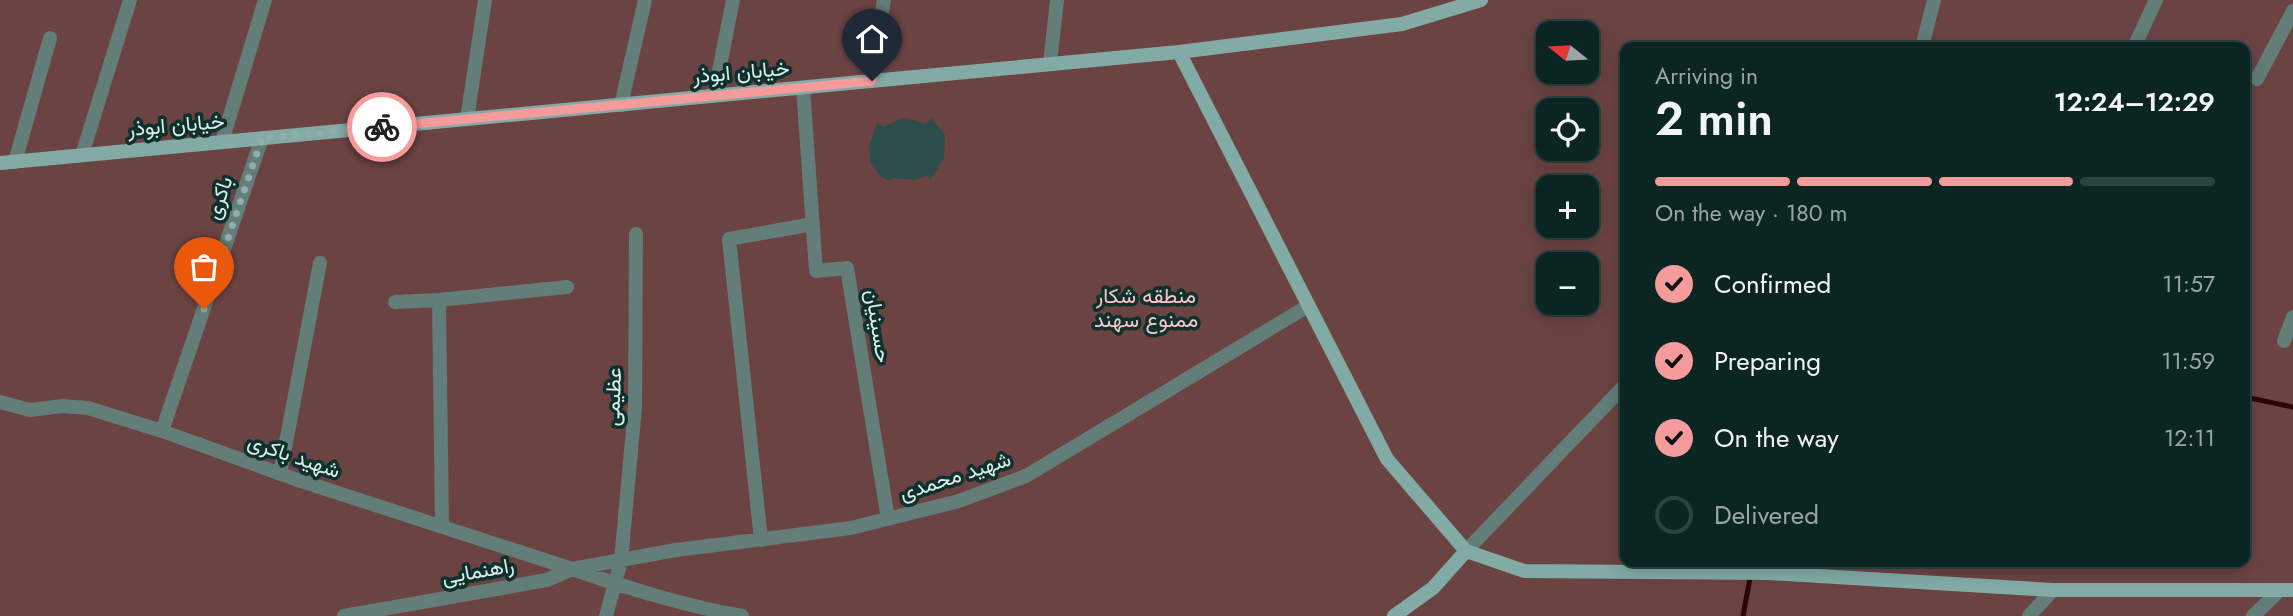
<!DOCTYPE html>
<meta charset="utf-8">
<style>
:root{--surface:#0b2522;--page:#19312f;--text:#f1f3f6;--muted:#9aa5a5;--line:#2b4240;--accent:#f59b9b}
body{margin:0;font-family:Jost,Vazirmatn,sans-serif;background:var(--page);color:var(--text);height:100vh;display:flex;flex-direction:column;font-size:26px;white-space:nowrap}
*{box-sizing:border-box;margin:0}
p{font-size:23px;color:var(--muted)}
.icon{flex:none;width:38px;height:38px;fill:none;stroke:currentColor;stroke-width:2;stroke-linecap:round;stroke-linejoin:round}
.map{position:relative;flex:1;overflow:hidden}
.drawer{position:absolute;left:1620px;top:42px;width:630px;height:525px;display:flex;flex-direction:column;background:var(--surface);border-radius:14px;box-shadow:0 4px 18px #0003,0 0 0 2px var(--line)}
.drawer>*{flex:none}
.needle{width:46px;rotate:288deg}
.fabs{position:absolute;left:1536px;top:21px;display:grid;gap:14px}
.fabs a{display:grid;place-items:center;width:63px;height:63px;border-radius:14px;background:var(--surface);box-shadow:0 4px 18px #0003,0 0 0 2px var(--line);font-size:35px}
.pin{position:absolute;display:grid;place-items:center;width:60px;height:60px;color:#fff;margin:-72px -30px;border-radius:50% 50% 50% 0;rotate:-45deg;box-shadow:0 0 7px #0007}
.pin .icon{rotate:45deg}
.courier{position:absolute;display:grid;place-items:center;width:70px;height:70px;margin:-35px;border:5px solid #f59b9b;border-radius:50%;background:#fff;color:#222;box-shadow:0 2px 9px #0007}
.overview em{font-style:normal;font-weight:600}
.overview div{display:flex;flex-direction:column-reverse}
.overview{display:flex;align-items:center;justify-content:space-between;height:119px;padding:0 35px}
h1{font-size:46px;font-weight:600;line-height:52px}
.bar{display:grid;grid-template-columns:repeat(4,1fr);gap:10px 7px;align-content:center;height:84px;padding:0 35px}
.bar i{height:9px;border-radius:5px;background:var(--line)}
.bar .current{background:var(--accent)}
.bar p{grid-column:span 4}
ol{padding:0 35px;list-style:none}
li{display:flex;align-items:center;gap:21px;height:77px}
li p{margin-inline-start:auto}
li .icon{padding:7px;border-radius:50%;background:var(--accent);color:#111;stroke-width:4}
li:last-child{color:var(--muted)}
li i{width:38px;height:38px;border:4px solid var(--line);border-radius:50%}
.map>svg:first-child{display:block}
.green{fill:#6b4343;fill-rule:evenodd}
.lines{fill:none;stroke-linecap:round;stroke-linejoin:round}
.stream{stroke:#2d0509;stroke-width:5}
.building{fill:#2e4e4b}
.street{stroke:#637d79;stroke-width:14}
.secondary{stroke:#82aba6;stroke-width:14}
.done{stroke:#94acaa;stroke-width:7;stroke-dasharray:0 12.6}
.route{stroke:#f59b9b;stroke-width:9}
.labels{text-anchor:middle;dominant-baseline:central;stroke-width:7;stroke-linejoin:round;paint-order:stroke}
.street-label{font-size:21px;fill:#dceeec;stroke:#0f312e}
.park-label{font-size:21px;fill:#fac7c6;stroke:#0f312e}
</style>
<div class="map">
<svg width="2293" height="616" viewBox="0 0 2293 616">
<rect width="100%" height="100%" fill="#0f312e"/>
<path class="green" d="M0 0H2293V616H0ZM1549 33H1587V72H1549ZM1626 47H2245V562H1626ZM1549 110H1587V149H1549ZM1549 187H1587V226H1549ZM1549 264H1587V303H1549Z"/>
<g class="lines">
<path class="stream" d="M2245 397 2293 407
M1743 616 1753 562"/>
</g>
<path class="building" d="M907 118 926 124 931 118 945 135 944 158 930 181 927 175 916 180 892 178 890 181 880 176 871 164 869 147 877 123 884 127 898 120Z"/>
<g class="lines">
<path class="street" d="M1922 47 1934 0
M2134 47 2156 0
M1050 64 1057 0
M2257 79 2293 11
M871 81 884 0
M803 88 816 271 847 268 888 519
M714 96 733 0
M621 105 645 0
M467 119 485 0
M222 142 265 0
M82 155 130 0
M15 162 50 38
M439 300 442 527
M395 302 439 300 567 287
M2284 341 2293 317
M0 402 30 410 62 406 88 408 162 431 295 479 572 569 676 550 851 528 959 501 1026 476 1308 306
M162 431 262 138
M280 474 320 263
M761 540 729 239 813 224
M1466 551 1626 384
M344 616 547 580 572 569C628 588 685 606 742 616
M606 616 621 561 635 407 636 234
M2029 616 2053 590
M2253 616 2279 591"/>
<path class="secondary" d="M1179 52 1387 459 1466 551 1524 571 1768 573 2053 590H2293
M0 163 1179 52 1402 24 1481 0
M1394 616 1433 588 1466 551"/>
</g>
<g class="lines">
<path class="done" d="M204 309 262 138 382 127"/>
<path class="route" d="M382 127 872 81"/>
</g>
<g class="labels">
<g class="street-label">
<text transform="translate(741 72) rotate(-5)">خیابان ابوذر</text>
<text transform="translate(176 125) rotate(-5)">خیابان ابوذر</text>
<text transform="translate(219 198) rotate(-71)">باکری</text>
<text transform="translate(878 326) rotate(81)">حسینیان</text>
<text transform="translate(613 397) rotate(-88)">عظیمی</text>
<text transform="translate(294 456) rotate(19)">شهید باکری</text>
<text transform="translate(955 476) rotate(-18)">شهید محمدی</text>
<text transform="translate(478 571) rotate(-10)">راهنمایی</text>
</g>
<g class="park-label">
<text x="1146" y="296">منطقه شکار<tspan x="1146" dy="24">ممنوع سهند</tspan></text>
</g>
</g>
</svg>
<div class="fabs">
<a><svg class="needle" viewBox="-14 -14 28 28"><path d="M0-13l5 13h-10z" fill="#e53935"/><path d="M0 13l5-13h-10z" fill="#9aa5a5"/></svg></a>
<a><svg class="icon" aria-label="locate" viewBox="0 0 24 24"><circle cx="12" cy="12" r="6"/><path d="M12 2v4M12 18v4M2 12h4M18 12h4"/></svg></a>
<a>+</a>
<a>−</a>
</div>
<div class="pin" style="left:204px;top:309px;background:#ea580c"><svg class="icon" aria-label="bag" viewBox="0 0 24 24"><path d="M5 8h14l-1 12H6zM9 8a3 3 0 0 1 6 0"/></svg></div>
<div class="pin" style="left:872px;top:81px;background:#1f2937"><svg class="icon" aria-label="home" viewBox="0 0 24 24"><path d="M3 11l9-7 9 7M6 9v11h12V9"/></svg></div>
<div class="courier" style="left:382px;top:127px"><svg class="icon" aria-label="bike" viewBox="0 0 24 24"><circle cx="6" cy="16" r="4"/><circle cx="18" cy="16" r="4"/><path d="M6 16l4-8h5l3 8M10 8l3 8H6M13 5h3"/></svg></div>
<section class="drawer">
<div class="overview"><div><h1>2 min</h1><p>Arriving in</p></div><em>12:24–12:29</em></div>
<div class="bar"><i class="current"></i><i class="current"></i><i class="current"></i><i></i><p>On the way · 180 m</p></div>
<ol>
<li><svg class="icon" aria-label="check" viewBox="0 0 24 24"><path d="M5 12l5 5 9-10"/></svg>Confirmed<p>11:57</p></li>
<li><svg class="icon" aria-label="check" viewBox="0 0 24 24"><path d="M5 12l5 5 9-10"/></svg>Preparing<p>11:59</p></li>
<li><svg class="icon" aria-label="check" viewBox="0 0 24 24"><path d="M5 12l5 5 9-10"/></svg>On the way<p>12:11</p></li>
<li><i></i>Delivered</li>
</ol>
</section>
</div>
